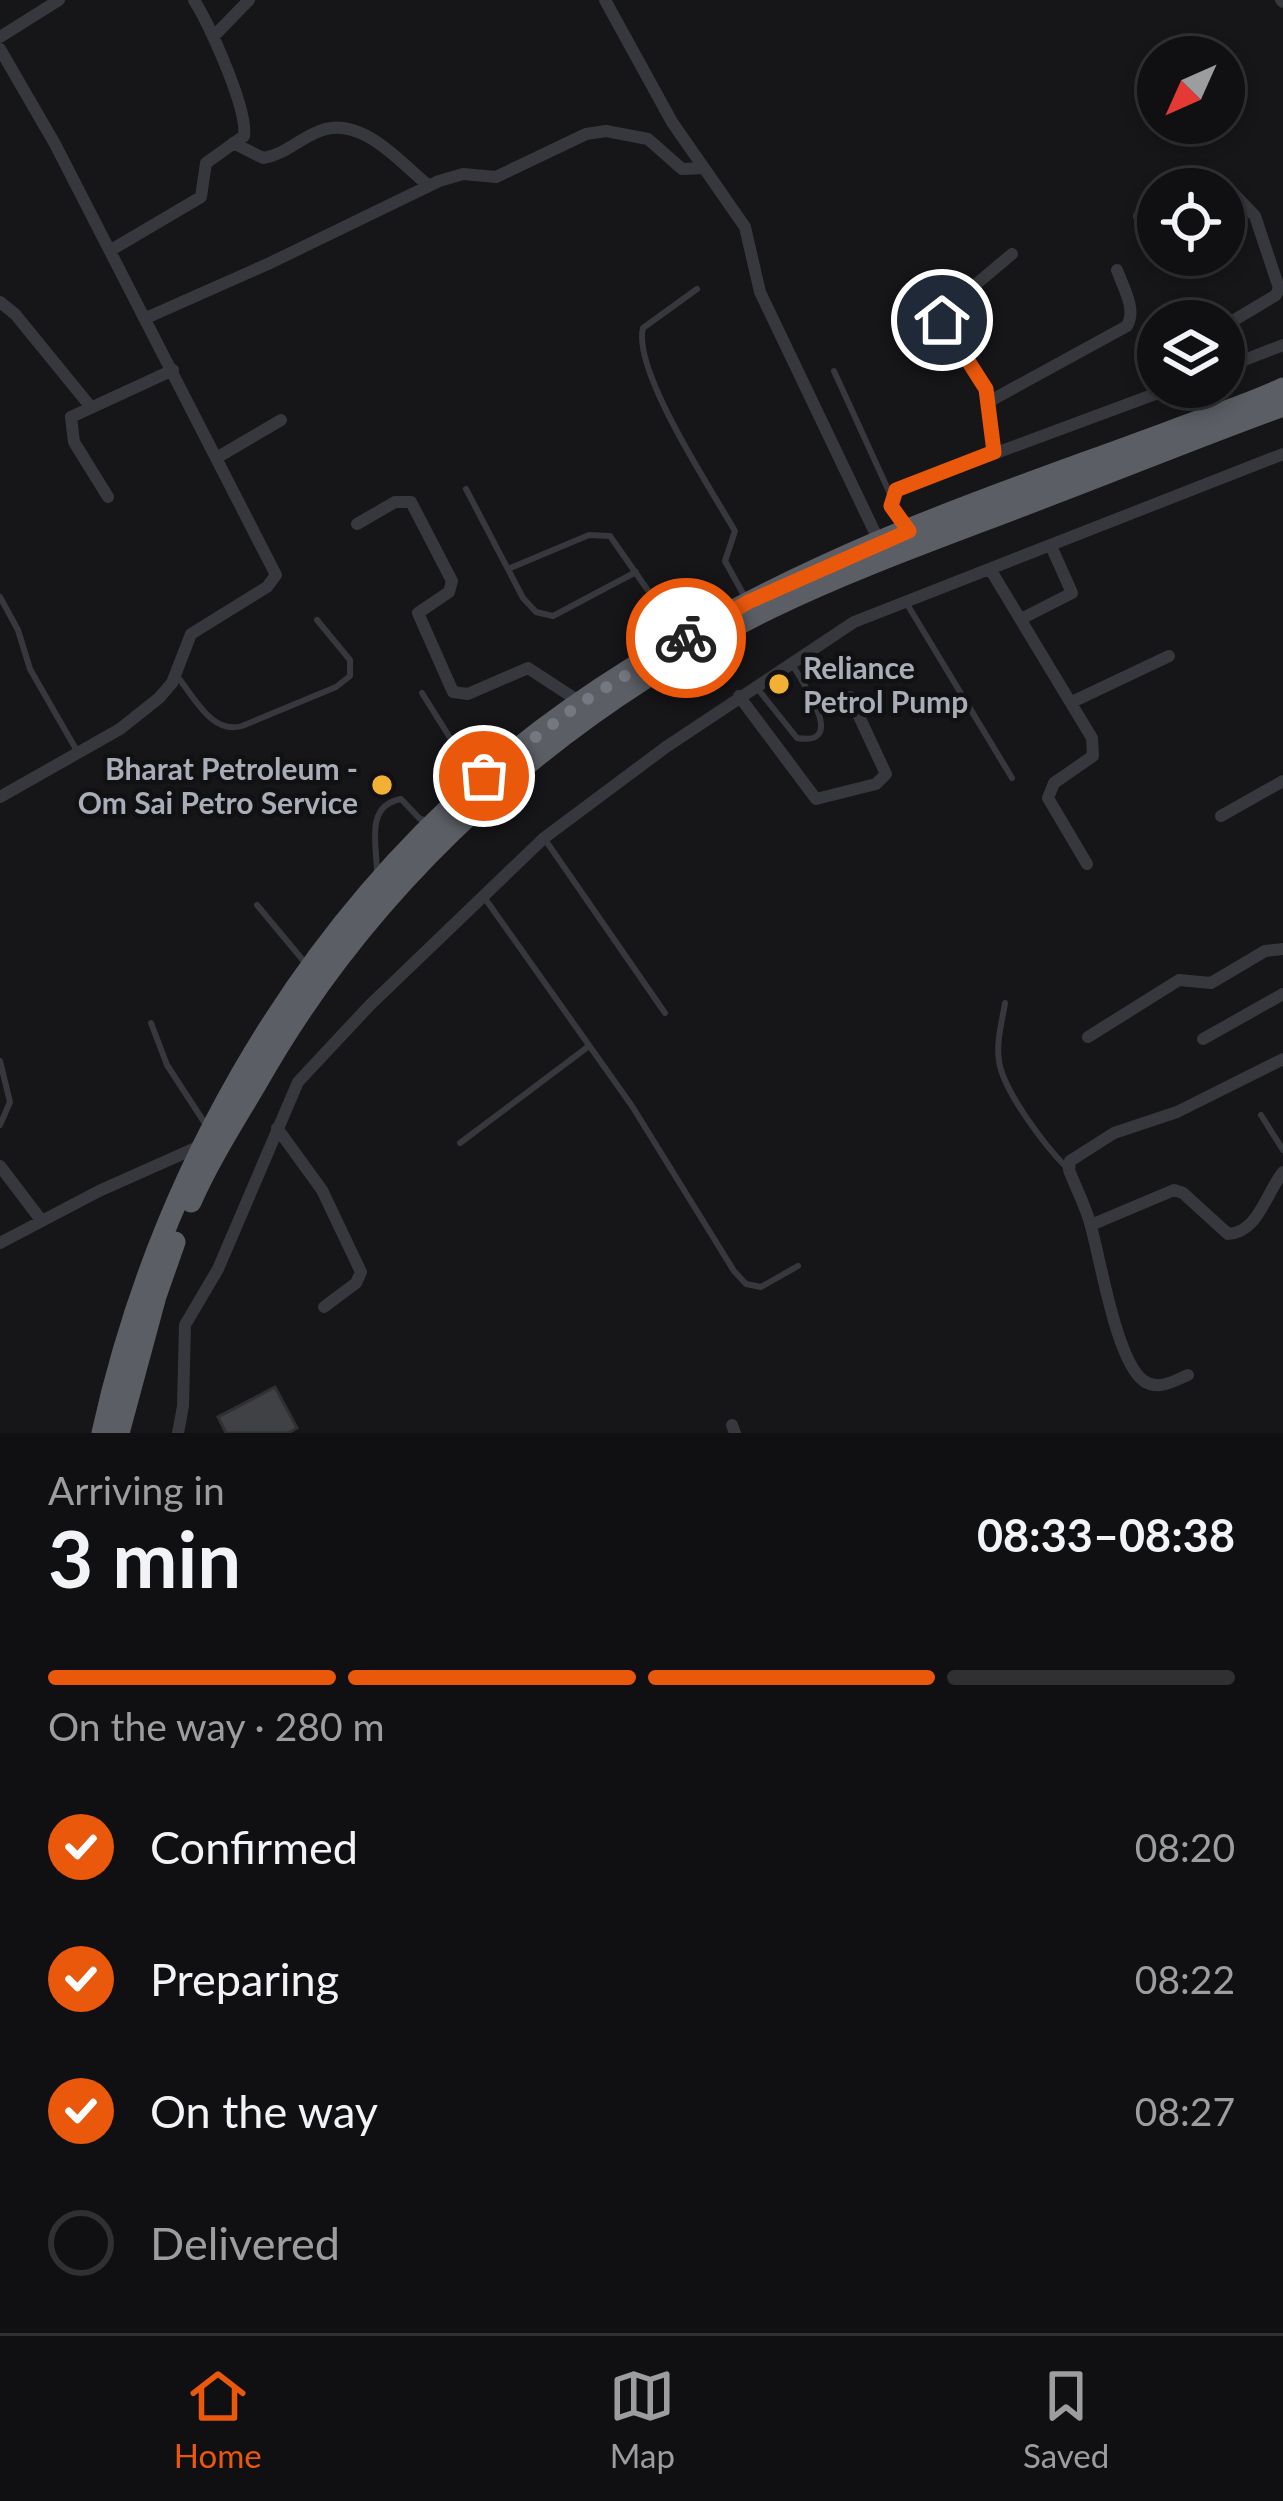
<!DOCTYPE html>
<meta charset="utf-8">
<style>
:root{--surface:#101012;--page:#1e1e20;--text:#f1f3f6;--muted:#9c9d9f;--line:#303032;--accent:#ea580c}
body{margin:0;font-family:Lato,sans-serif;background:var(--page);color:var(--text);height:100vh;display:flex;flex-direction:column;font-size:45px;white-space:nowrap}
*{box-sizing:border-box;margin:0}
p{font-size:39px;color:var(--muted)}
.icon{flex:none;width:66px;height:66px;fill:none;stroke:currentColor;stroke-width:2;stroke-linecap:round;stroke-linejoin:round}
.map{position:relative;height:1433px;overflow:hidden}
.details{display:flex;flex-direction:column;background:var(--surface);flex:1}
.details>*{flex:none}
.needle{width:78px;rotate:225deg}
.tools{position:absolute;left:1137px;top:36px;display:grid;gap:24px}
.tools a{display:grid;place-items:center;width:108px;height:108px;border-radius:50%;background:var(--surface);box-shadow:0 6px 18px #0003,0 0 0 3px var(--line);font-size:60px}
.pin{position:absolute;display:grid;place-items:center;width:102px;height:102px;color:#fff;margin:-51px;border:6px solid #fff;border-radius:50%;box-shadow:0 3px 12px #0007}
.courier{position:absolute;display:grid;place-items:center;width:120px;height:120px;margin:-60px;border:9px solid #ea580c;border-radius:50%;background:#fff;color:#222;box-shadow:0 3px 15px #0007}
.headline em{font-style:normal;font-weight:700}
.headline div{display:flex;flex-direction:column-reverse}
.headline{display:flex;align-items:center;justify-content:space-between;height:204px;padding:0 48px}
h1{font-size:78px;font-weight:700;line-height:90px}
.bar{display:grid;grid-template-columns:repeat(4,1fr);gap:18px 12px;align-content:center;height:144px;padding:0 48px}
.bar i{height:15px;border-radius:9px;background:var(--line)}
.bar .selected{background:var(--accent)}
.bar p{grid-column:span 4}
ol{padding:0 48px;list-style:none}
li{display:flex;align-items:center;gap:36px;height:132px}
li p{margin-inline-start:auto}
li .icon{padding:12px;border-radius:50%;background:var(--accent);color:#fff;stroke-width:4}
li:last-child{color:var(--muted)}
li i{width:66px;height:66px;border:6px solid var(--line);border-radius:50%}
.tabs{display:flex;justify-content:space-around;align-items:center;height:168px;border-top:3px solid var(--line);background:var(--surface);font-size:33px;color:var(--muted)}
.tabs a{display:grid;justify-items:center;gap:6px}
.tabs .selected{color:var(--accent)}
.map>svg:first-child{display:block}
.building{fill:#404145;stroke:#303034;stroke-width:3}
.lines{fill:none;stroke-linecap:round;stroke-linejoin:round}
.service{stroke:#37383d;stroke-width:6}
.minor{stroke:#37383d;stroke-width:12}
.trunk{stroke:#5b5e65;stroke-width:21}
.done{stroke:#757880;stroke-width:12;stroke-dasharray:0 21.6}
.route{stroke:#ea580c;stroke-width:15}
.poi-dot{fill:#f2b134;stroke:#111113;stroke-width:4.5}
.labels{text-anchor:middle;dominant-baseline:central;stroke-width:9;stroke-linejoin:round;paint-order:stroke}
.poi-label{font-size:30px;font-weight:bold;fill:#a8adb8;stroke:#111113;text-anchor:start}
</style>
<div class="map">
<svg width="1283" height="1433" viewBox="0 0 1283 1433">
<rect width="100%" height="100%" fill="#161618"/>
<path class="building" d="M275 1387 297 1428 288 1433H226L218 1417Z"/>
<g class="lines">
<path class="service" d="M697 289 643 328C632 370 712 491 735 531L725 561 746 599
M834 371 891 496
M466 489 523 598 536 612 553 616 636 572
M508 569 589 535 610 536 679 635
M0 597 18 630 30 669 77 751
M907 604 1012 778
M177 676C194 697 212 735 242 726L336 687 350 676V660L317 620
M757 688 797 738C849 747 802 682 792 664
M422 693 457 749 482 773
M546 841 665 1013
M377 877C378 848 363 806 401 799L420 819 429 821
M484 897 632 1106 734 1271 746 1284 761 1287 798 1266
M257 905 307 965
M1005 1003C1002 1022 996 1042 999 1061 1003 1091 1046 1147 1067 1168
M151 1023 167 1065 208 1128
M0 1061 10 1102 0 1125
M1261 1115 1283 1150
M460 1143 589 1046"/>
<path class="minor" d="M605 0 672 122 745 227 760 292 879 541
M1281 0 1283 2
M0 37 59 0
M213 37 249 0
M0 49 55 144 276 575 267 587 191 634 172 683 159 698 120 729 0 797
M233 143 263 158C283 155 297 141 315 133 358 111 398 161 429 186
M1213 189 1230 190 1255 216 1279 288 1276 295 1226 325 1242 361
M1139 216 1158 209
M111 250 201 197 206 163 244 136C248 109 210 26 194 0
M0 302 15 314 90 406
M146 318 270 263 439 181 463 174 496 177 586 134 606 131 648 139 682 169 704 168
M1224 368 1283 345
M990 401 1127 326C1137 310 1123 287 1117 270
M994 452 986 389 942 320 949 307 1012 254
M218 457 281 420
M108 497 74 442 71 417 173 370
M357 524 395 502H411L452 581 449 592 418 613 453 692 468 694 528 668 580 702
M909 531 891 506 896 490 1174 387
M990 569 1092 738 1093 756 1054 783 1048 798 1087 864
M1021 619 1072 593 1051 546
M739 696 816 799 876 784 886 774 850 697
M1072 702 1169 656
M1221 816 1283 781
M1088 1037 1179 980 1211 983 1265 951 1283 949
M1203 1039 1283 994
M277 1128 322 1190 361 1272 356 1283 324 1307
M0 1166 41 1220
M1091 1225 1174 1190 1183 1193 1228 1234C1258 1233 1266 1193 1283 1172
M0 1243 99 1191 200 1146
M1188 1375C1174 1381 1158 1391 1144 1381 1116 1362 1100 1256 1090 1223 1085 1205 1076 1188 1069 1170L1070 1161 1114 1133 1177 1112 1283 1059
M732 1425 735 1433
M178 1433 183 1406 185 1325 218 1269 298 1082 370 1005 544 838 666 747 854 622 1283 454"/>
<path class="trunk" d="M191 1202C209 1161 234 1122 257 1083 372 879 558 712 769 609 858 566 953 533 1046 497 1125 467 1203 435 1283 406
M102 1433C157 1184 289 947 482 778 596 678 737 602 877 542 973 501 1074 467 1173 430 1210 416 1247 405 1283 388
M119 1433 156 1296 175 1242"/>
</g>
<g class="lines">
<path class="done" d="M484 776 581 703 686 638"/>
<path class="route" d="M686 638 748 602 909 531 891 506 896 490 994 452 986 389 942 320"/>
</g>
<g class="poi-dot">
<circle cx="779" cy="684" r="12"/>
<circle cx="382" cy="785" r="12"/>
</g>
<g class="labels">
<g class="poi-label">
<text x="803" y="667">Reliance<tspan x="803" dy="34">Petrol Pump</tspan></text>
<text x="358" y="768" text-anchor="end">Bharat Petroleum -<tspan x="358" dy="34">Om Sai Petro Service</tspan></text>
</g>
</g>
</svg>
<div class="tools">
<a><svg class="needle" viewBox="-14 -14 28 28"><path d="M0-13l5 13h-10z" fill="#e53935"/><path d="M0 13l5-13h-10z" fill="#9c9d9f"/></svg></a>
<a><svg class="icon" aria-label="locate" viewBox="0 0 24 24"><circle cx="12" cy="12" r="6"/><path d="M12 2v4M12 18v4M2 12h4M18 12h4"/></svg></a>
<a><svg class="icon" aria-label="layers" viewBox="0 0 24 24"><path d="M12 4l9 5-9 5-9-5zM3 14l9 5 9-5"/></svg></a>
</div>
<div class="pin" style="left:484px;top:776px;background:#ea580c"><svg class="icon" aria-label="bag" viewBox="0 0 24 24"><path d="M5 8h14l-1 12H6zM9 8a3 3 0 0 1 6 0"/></svg></div>
<div class="pin" style="left:942px;top:320px;background:#1f2937"><svg class="icon" aria-label="home" viewBox="0 0 24 24"><path d="M3 11l9-7 9 7M6 9v11h12V9"/></svg></div>
<div class="courier" style="left:686px;top:638px"><svg class="icon" aria-label="bike" viewBox="0 0 24 24"><circle cx="6" cy="16" r="4"/><circle cx="18" cy="16" r="4"/><path d="M6 16l4-8h5l3 8M10 8l3 8H6M13 5h3"/></svg></div>
</div>
<section class="details">
<div class="headline"><div><h1>3 min</h1><p>Arriving in</p></div><em>08:33–08:38</em></div>
<div class="bar"><i class="selected"></i><i class="selected"></i><i class="selected"></i><i></i><p>On the way · 280 m</p></div>
<ol>
<li><svg class="icon" aria-label="check" viewBox="0 0 24 24"><path d="M5 12l5 5 9-10"/></svg>Confirmed<p>08:20</p></li>
<li><svg class="icon" aria-label="check" viewBox="0 0 24 24"><path d="M5 12l5 5 9-10"/></svg>Preparing<p>08:22</p></li>
<li><svg class="icon" aria-label="check" viewBox="0 0 24 24"><path d="M5 12l5 5 9-10"/></svg>On the way<p>08:27</p></li>
<li><i></i>Delivered</li>
</ol>
</section>
<nav class="tabs">
<a class="selected"><svg class="icon" aria-label="home" viewBox="0 0 24 24"><path d="M3 11l9-7 9 7M6 9v11h12V9"/></svg>Home</a>
<a><svg class="icon" aria-label="map" viewBox="0 0 24 24"><path d="M3 6l6-2 6 2 6-2v14l-6 2-6-2-6 2zM9 4v14M15 6v14"/></svg>Map</a>
<a><svg class="icon" aria-label="saved" viewBox="0 0 24 24"><path d="M7 4h10v16l-5-4-5 4z"/></svg>Saved</a>
</nav>
